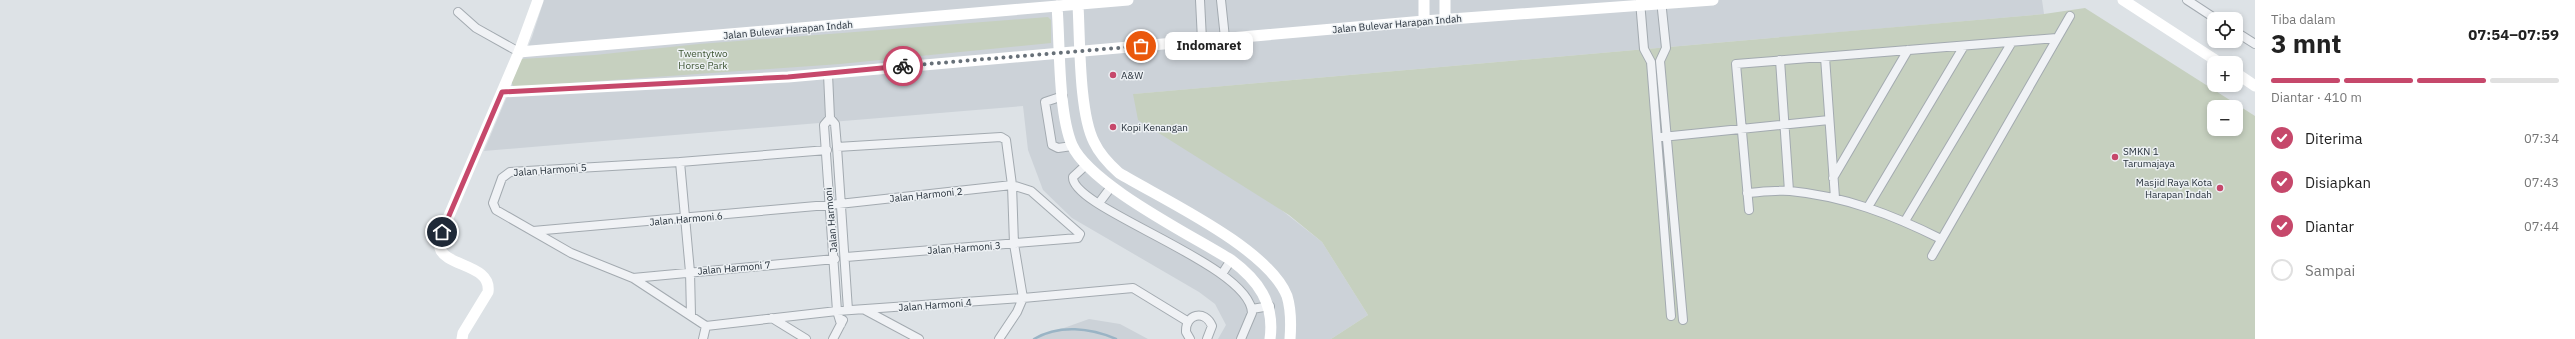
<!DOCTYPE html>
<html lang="id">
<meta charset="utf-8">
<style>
:root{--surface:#fff;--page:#f2f2f2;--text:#222;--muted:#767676;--line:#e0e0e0;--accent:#c6486b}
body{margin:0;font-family:"IBM Plex Sans",sans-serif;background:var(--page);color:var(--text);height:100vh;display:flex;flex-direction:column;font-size:15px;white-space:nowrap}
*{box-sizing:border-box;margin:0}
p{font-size:13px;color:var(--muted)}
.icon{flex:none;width:22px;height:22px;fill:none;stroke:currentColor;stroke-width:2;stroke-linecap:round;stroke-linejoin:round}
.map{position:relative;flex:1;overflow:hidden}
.sheet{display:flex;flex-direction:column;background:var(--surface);width:320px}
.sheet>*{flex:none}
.controls{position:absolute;left:2207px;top:12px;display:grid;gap:8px}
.controls a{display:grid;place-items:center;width:36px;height:36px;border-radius:8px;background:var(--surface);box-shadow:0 2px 6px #0003;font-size:20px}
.pin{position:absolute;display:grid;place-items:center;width:34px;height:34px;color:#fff;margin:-17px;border:2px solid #fff;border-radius:50%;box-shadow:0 1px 4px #0007}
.courier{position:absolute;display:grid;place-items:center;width:40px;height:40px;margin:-20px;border:3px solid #c6486b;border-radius:50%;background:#fff;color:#222;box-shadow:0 1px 5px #0007}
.bubble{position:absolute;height:28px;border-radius:8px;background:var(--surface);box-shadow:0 2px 6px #0003;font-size:13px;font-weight:800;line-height:28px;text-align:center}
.overview em{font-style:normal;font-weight:800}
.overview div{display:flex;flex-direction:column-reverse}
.overview{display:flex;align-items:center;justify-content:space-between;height:68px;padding:0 16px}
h1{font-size:26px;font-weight:800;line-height:30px}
.bar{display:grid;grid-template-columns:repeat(4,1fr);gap:6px 4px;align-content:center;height:48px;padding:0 16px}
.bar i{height:5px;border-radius:3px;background:var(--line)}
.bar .active{background:var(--accent)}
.bar p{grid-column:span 4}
ol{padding:0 16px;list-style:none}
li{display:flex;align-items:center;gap:12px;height:44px}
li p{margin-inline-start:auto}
li .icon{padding:4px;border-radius:50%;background:var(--accent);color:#fff;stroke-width:4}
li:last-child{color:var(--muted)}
li i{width:22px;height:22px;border:2px solid var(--line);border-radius:50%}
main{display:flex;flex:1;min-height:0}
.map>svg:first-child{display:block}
.built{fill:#ccd2d8}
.green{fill:#c6d0bf;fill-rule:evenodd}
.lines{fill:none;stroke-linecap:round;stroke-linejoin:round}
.stream{stroke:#9ab4c5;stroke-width:2.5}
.street-casing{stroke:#a3aab0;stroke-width:10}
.street{stroke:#f0f2f5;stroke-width:8}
.secondary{stroke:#fff;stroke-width:11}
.done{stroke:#677078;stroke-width:4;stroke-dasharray:0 7.2}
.route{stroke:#c6486b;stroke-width:5}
.poi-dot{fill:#c6486b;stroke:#edf1f4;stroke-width:1.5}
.labels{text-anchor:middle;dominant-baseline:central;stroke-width:3;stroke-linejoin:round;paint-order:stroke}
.street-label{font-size:10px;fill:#28323c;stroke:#edf1f4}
.park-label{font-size:10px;fill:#405736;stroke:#edf1f4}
.poi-label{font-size:10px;fill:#28323c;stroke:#edf1f4;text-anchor:start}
</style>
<main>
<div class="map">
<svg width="2255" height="339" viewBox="0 0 2255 339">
<rect width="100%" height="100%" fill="#dde2e6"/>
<path class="built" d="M544 0H2042L2044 14 1134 94 1322 242 1368 315 1331 339H1218L1226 325 1215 304 1199 292 1072 218 1043 190 1028 150 1023 106 484 151 532 37Z
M1089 319 1120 324 1148 339H1033Z"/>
<path class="green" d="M2085 8 2255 116V339H1331L1368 315 1322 242 1289 215 1138 120 1133 94 2044 14ZM2214 107H2236V129H2214Z
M1048 17 1051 20V43L840 64 514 87 511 82 520 59 595 55 699 44Z"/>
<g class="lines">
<path class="stream" d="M1034 339C1059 324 1091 328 1116 339"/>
<defs>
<path id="street" d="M1200 0 1202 40
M1221 0 1225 38
M1661 0 1666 48 1660 61 1683 320
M2187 0 2216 19
M1640 1 1644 49 1651 62 1671 316
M458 12 476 28 519 52
M2236 32 2255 44
M1825 57 1835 198
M1780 60 1789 191
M828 74 830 118 835 124 837 147 848 310
M1063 96 1045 102 1052 145 1058 148 1072 146
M830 118 824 125 837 311 841 324
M1662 137 1829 120
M837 147 1001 137 1006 140 1012 185 1014 244 1023 298 1017 312 999 339
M680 162 690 272 691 315
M1086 165 1073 177C1071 209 1251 264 1252 313L1241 339
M1833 178 1908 50
M1747 193C1761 192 1776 190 1790 191 1844 196 1893 215 1941 239
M1099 203 1111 187
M1868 207 1964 46
M1749 210 1736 64 2057 38
M1905 221 2012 42
M533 231 839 204 1012 185 1031 191 1080 234 1078 238 846 257
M1932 256 2070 16
M1222 274 1231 260
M633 278 835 259
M1252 309 1270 306
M865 310 919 339
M772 318 806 339
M706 326 633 278 571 253 496 210 493 203 502 178 510 172 680 162 827 150
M706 326 837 311 1023 298 1133 288 1187 321
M703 339 706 326
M833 339 843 320
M1190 339 1186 332C1185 314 1205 309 1212 326L1207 339"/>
</defs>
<use href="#street" class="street-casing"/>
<use href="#street" class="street"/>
<path class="secondary" d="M1424 0V21
M2123 0 2220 63
M1078 5C1080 40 1079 113 1094 142 1100 155 1109 164 1119 173 1164 200 1268 248 1287 296 1291 309 1291 326 1290 339
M1057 6C1060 44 1058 112 1072 145 1090 185 1191 235 1231 260 1258 280 1275 303 1270 339
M1445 20V0
M519 52 1128 0
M2236 73 2255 86
M502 92 788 77 1424 21 1713 0
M462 339 463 333 488 292C492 264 445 267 440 248 439 243 441 237 442 232L519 52 538 0"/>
</g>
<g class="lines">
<path class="done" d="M903 66 1141 46"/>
<path class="route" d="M442 232 502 92 788 77 903 66"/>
</g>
<g class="poi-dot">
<circle cx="1113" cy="75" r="4"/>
<circle cx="1113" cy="127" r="4"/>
<circle cx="2115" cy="157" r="4"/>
<circle cx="2220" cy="188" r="4"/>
</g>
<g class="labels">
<g class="street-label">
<text transform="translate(1397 24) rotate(-5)">Jalan Bulevar Harapan Indah</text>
<text transform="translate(788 30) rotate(-5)">Jalan Bulevar Harapan Indah</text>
<text transform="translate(550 170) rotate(-4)">Jalan Harmoni 5</text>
<text transform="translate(926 195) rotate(-6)">Jalan Harmoni 2</text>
<text transform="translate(686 219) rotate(-5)">Jalan Harmoni 6</text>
<text transform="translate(831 220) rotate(-95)">Jalan Harmoni</text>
<text transform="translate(964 248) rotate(-4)">Jalan Harmoni 3</text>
<text transform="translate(734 268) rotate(-5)">Jalan Harmoni 7</text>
<text transform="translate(935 305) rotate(-4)">Jalan Harmoni 4</text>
</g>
<g class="park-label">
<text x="703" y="53">Twentytwo<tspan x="703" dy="12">Horse Park</tspan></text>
</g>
<g class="poi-label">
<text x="1121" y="75">A&amp;W</text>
<text x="1121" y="127">Kopi Kenangan</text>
<text x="2123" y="151">SMKN 1<tspan x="2123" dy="12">Tarumajaya</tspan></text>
<text x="2212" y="182" text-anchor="end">Masjid Raya Kota<tspan x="2212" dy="12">Harapan Indah</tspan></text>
</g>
</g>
</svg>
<div class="controls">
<a><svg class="icon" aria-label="locate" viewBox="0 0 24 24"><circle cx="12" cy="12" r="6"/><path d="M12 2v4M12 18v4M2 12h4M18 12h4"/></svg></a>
<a>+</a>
<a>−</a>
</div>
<div class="pin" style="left:1141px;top:46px;background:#ea580c"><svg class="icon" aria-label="bag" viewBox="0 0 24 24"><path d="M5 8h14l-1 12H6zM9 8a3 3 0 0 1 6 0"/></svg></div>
<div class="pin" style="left:442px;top:232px;background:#1f2937"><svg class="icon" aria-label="home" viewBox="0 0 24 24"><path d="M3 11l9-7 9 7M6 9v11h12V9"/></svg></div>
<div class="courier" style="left:903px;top:66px"><svg class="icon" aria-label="bike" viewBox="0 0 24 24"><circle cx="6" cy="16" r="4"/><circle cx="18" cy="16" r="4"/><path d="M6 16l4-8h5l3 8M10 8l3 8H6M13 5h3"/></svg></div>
<div class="bubble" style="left:1165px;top:32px;width:88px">Indomaret</div>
</div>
<section class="sheet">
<div class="overview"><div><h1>3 mnt</h1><p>Tiba dalam</p></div><em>07:54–07:59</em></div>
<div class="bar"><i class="active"></i><i class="active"></i><i class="active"></i><i></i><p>Diantar · 410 m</p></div>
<ol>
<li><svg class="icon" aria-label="check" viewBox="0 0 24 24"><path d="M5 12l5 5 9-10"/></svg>Diterima<p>07:34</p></li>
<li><svg class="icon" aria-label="check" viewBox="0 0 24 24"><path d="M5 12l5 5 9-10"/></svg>Disiapkan<p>07:43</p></li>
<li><svg class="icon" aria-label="check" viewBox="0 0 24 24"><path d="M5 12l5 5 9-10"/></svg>Diantar<p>07:44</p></li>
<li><i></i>Sampai</li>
</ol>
</section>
</main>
